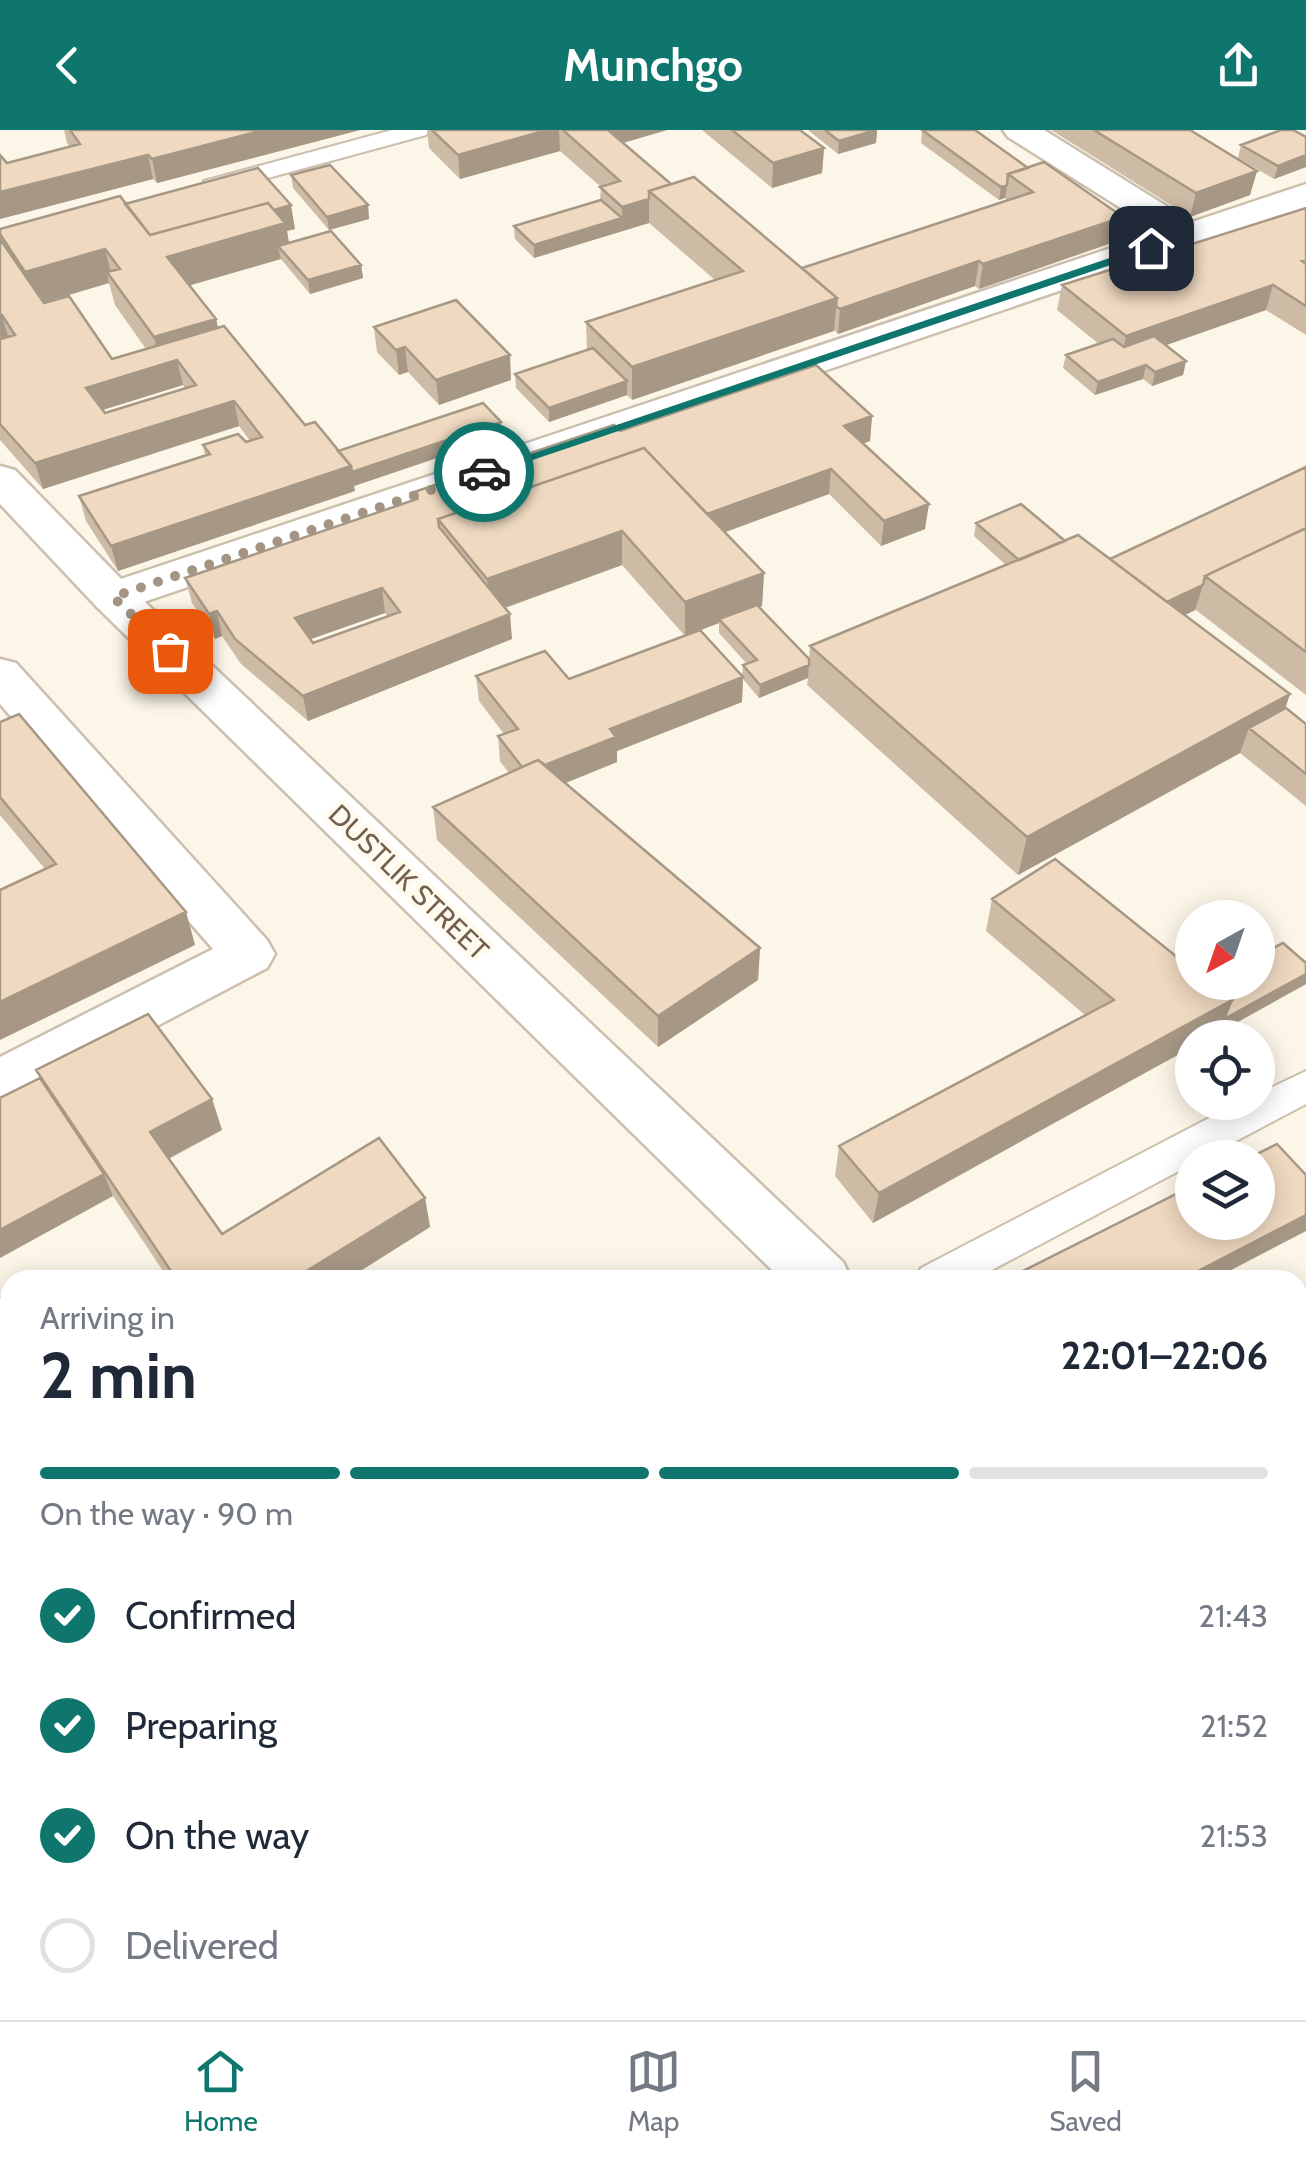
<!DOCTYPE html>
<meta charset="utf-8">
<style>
:root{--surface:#fff;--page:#f6f6f7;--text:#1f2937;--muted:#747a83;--line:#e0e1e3;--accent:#0f766e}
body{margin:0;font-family:Cabin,sans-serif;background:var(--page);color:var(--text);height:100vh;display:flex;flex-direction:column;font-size:38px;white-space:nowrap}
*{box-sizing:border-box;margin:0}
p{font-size:32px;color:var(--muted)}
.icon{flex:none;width:55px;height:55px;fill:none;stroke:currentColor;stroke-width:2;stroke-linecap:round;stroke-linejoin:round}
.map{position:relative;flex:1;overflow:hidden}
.details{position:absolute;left:0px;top:1140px;width:1308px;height:750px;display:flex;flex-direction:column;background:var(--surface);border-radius:30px 30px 0 0;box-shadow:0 5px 25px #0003}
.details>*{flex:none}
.needle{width:65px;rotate:220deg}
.fabs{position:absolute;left:1175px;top:770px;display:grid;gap:20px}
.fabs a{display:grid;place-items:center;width:100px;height:100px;border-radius:50%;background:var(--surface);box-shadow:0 5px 25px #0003;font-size:50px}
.pin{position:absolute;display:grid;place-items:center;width:85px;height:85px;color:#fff;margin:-42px;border-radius:20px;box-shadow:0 5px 15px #0006}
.courier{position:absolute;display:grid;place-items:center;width:100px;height:100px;margin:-50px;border:8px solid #0f766e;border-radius:50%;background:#fff;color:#222;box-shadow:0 2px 12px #0007}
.head em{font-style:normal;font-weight:700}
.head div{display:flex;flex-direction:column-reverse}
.head{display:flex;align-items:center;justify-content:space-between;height:170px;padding:0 40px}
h1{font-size:65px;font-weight:700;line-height:75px}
.bar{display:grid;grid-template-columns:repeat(4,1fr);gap:15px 10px;align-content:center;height:120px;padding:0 40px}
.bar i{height:12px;border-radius:8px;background:var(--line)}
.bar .on{background:var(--accent)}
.bar p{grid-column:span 4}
ol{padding:0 40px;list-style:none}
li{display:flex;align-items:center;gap:30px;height:110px}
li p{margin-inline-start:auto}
li .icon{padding:10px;border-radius:50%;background:var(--accent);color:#fff;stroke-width:4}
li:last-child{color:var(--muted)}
li i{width:55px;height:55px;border:5px solid var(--line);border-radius:50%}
header{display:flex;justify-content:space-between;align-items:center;height:130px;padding:0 40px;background:var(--accent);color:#fff;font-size:45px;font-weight:700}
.tabs{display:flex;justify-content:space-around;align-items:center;height:140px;border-top:2px solid var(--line);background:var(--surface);font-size:28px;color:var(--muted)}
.tabs a{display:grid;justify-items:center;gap:5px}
.tabs .on{color:var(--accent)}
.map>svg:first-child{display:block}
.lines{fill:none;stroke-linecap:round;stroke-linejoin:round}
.service-casing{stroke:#cdbfae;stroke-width:4}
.minor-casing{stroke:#cdbfae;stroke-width:5}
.tertiary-casing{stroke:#cdbfae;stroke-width:5}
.service{fill:#fff;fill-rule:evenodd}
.minor{fill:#fff;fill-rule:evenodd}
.tertiary{fill:#fff;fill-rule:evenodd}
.wall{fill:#cebba5;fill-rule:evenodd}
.shaded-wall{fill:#a79886}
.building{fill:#efd9c0;stroke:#a79886;stroke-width:2.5;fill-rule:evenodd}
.route{fill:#0f766e}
.done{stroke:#a39483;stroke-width:10;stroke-dasharray:0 18}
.labels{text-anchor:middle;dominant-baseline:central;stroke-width:9;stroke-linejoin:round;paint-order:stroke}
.street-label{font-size:28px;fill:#745f4d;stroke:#fefaed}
</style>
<header><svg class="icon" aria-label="back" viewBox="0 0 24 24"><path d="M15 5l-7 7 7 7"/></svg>Munchgo<svg class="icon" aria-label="share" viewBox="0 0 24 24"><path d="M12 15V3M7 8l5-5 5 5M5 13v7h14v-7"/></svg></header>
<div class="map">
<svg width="1306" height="1890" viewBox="0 0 1306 1890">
<rect width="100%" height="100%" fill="#fbf6e7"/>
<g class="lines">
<defs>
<path id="service" d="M392 0H430L426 5 213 63 201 56 204 51Z
M1306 941V974L1204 1028H1192V1034L973 1150H915L921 1138 1240 972H1258V964Z"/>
<path id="minor" d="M1003 0H1044L1192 92 1306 54V77L129 477 113 481 97 477 91 467 97 457 1159 102 1008 7Z
M0 529 16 533 267 810 275 824 267 838 20 968 0 974V927L213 819 0 574Z"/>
<path id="tertiary" d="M0 336 15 340 129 457 843 1132 852 1150H782L97 477 0 374Z
M1298 1554 1306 1558V1631L1298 1627Z
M0 1810 10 1812V1880H28L10 1888 0 1886Z
M140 1880H268L272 1890H144Z"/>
</defs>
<use href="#service" class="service-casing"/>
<use href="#minor" class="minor-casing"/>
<use href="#tertiary" class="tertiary-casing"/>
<use href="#service" class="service"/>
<use href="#minor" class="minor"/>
<use href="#tertiary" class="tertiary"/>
</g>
<path class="wall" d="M64 0H360L157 53 153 49 0 89V25L7 33 70 17 67 13Z
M427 0H667L623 13 671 54 802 138 1008 71 1005 68 999 70 921 13 922 0H975L1117 111 979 159 975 156 838 204 834 200 632 270 627 265 549 292 516 258 515 244 587 220 586 192 715 150 649 93 534 128 515 109 514 96 600 70 601 57 560 21 460 49 429 18Z
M702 0H800L824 18 822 43 772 58Z
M808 0H877L876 13 838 24Z
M1051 0H1190L1257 41 1250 65 1190 87Z
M1306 7V37L1274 49 1238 28 1241 15Z
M291 45 368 75 369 89 329 100 293 58Z
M125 74 295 99 287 101 289 113 361 135 363 148 310 164 281 129 189 155 216 189 218 197 305 295 338 321 501 292 502 306 354 356 355 361 118 441 86 391 79 366 205 325 203 315 250 311 239 296 43 359 0 310V99ZM109 153 115 175 146 219 112 229 44 172ZM183 255 185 259 105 283 102 280Z
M1306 78V205L1266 180 1166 215 1186 231 1183 245 1152 256 1143 249 1095 265 1063 238 1066 225 1099 214 1057 180 1062 155Z
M374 197 511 250 439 275 408 242 399 245 377 222Z
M872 286 870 311 863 314 925 399 881 416 829 364 725 402 764 443 762 476 760 477 809 529 810 516 1006 435 974 406 976 393 1065 411 1110 429 1306 337V565L1196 480 1185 485 1286 578 1306 594V676L1240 623 1018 745 807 555 808 548 759 568 743 549 742 572 617 621V632L566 653 760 818 758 850 658 917 437 710 433 677 509 643 500 631 498 606 504 604 479 571 476 546 569 549 685 506 622 435 505 478 512 509 308 591 241 534 222 506 215 509 192 473 185 448 412 371 411 363 620 301ZM385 483 388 486 313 513 310 509ZM719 493V503L747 534 743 535 742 546 701 500Z
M0 592 186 782 195 815 45 739 0 685Z
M992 769 1192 852H1258L1306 833V854L1209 908H1192V917L873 1093 835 1046 839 1016 1085 885 986 801Z
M36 940 212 969 222 1000 169 1029 222 1104 425 1068 430 1097 346 1150H169L113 1066Z
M10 1466V1630L0 1629V1472Z"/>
<path class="shaded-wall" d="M264 0H360L157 53 152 29Z
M547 0H559L560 21 460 49 458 25Z
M602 0H667L602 19Z
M877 0 876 13 838 24 839 11Z
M824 18 822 43 772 58 773 33Z
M148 25 153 49 0 89V62Z
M1306 25V37L1274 49 1278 36Z
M1257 41 1250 65 1190 87 1196 63Z
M1007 55 1005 68 999 70 1001 57Z
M649 69V93L534 128V115L622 88V77Z
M291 75 295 99 287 101 291 126 278 116 281 129 174 160 152 113Z
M368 75 369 89 329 100 327 87Z
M1123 87 1117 111 979 159 983 134Z
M105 119 113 151 107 142 109 153 35 175 25 142Z
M979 131 975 156 838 204 840 179Z
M361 135 363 148 310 164 308 150Z
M1273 155 1266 180 1121 231 1126 206Z
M837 168 834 201 632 270V237Z
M2 185 9 210 2 212 0 205V186Z
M216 189 223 222 177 230 183 255 93 283 86 258 161 235 154 207Z
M405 217 408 242 399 245 396 220Z
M510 225 511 250 439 275 436 250Z
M1186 231 1183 245 1152 256 1155 242Z
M1146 235 1143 249 1095 265 1098 252Z
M627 251V265L549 292V278Z
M234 271 239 296 43 359 35 333Z
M872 286 870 311 842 321 844 296Z
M501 292 502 306 354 356 355 361 118 441 111 416 351 336Z
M831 339 829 364 701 411 702 386Z
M929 374 925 399 881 416 884 391Z
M622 401V435L490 483 487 449Z
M764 443 762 476 721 492 719 489V493L685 506V472Z
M1203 455 1195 480 1147 504 1154 479Z
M382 458 385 483 300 513 295 488Z
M217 481 222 506 215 509 209 484Z
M510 484 512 509 308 591 303 566Z
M809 535 808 548 759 568 760 555Z
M743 547 742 572 617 621V632L528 668 526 643 610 599Z
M1290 564 1277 603 1249 598 1240 623 1018 745 1027 707Z
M186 782 195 815 0 910V872Z
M760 818 758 850 658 917V886Z
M1306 844V854L1209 908H1192V917L873 1093 879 1063 1232 870Z
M212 969 222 1000 161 1032 150 1002Z
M104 1044 113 1066 0 1128V1100Z
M425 1068 430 1097 346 1150H292Z
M1306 1085V1101L1212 1150H1181Z
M10 1187V1215L0 1220V1193Z
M10 1359V1394L0 1400V1365Z
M1306 1430V1443L1298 1448V1435Z"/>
<path class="building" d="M70 0H264L152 29 148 25 0 62V25L7 33 80 14Z
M432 0H547L458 25Z
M563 0H608L671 54 649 61V69L622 77 600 57 620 51Z
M732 0H800L824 18 773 33Z
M825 0H876L839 11Z
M922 0H975L1028 38 1008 44 1007 55 1001 57Z
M1094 0H1190L1257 41 1196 63Z
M1281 0H1293L1306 7V25L1278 36 1241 15Z
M1044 32 1123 87 983 134 979 131 840 179 836 176 837 168 802 138 1033 62 1008 44Z
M330 35 368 75 327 87 291 45Z
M258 38 291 75 274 80 268 73 150 105 125 74Z
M694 47 837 168 632 237 586 192 743 141 649 61Z
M120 66 150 105 268 73 285 93 167 127 216 189 154 207 107 142 120 139 105 119 25 142 0 104V99Z
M601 70 622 88 534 115 514 96Z
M1306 78V130L1302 131 1306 134V176L1273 155 1126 206 1062 155Z
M331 101 361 135 308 150 278 116Z
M0 109 44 173 69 166 112 229 224 196 305 295 315 292 351 336 111 416 79 366 210 324 203 315 238 304 246 312 262 307 234 271 35 333 0 294V209L15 205 2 185 0 186ZM177 230 196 255 105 283 86 258Z
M456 170 510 225 436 250 405 217 396 220 374 197Z
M1154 206 1186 231 1155 242 1146 235 1098 252 1066 225 1113 209 1124 217Z
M593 218 627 251 549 278 515 244Z
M816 235 872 286 844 296 929 374 884 391 831 339 707 384 644 318 438 389 439 397 510 484 303 566 235 509 217 481 209 484 185 448 417 369 411 363 614 295 620 301ZM382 458 400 482 313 513 295 488Z
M483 273 501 292 352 342 351 336 338 321Z
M644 318 764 443 685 472 622 401 487 449 438 389Z
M1306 337V398L1205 446 1203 455 1167 472 1110 429Z
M1021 374 1065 411 1019 430 976 393Z
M1306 398V522L1205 446Z
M1078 405 1290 564 1027 707 810 516Z
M757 475 809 529V535L760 555 743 535 757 530 719 489Z
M700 500 743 547 610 599 616 607 545 635 538 630 522 637 498 606 518 599 476 546 545 521 569 549Z
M1286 578 1306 594V644L1249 598Z
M19 584 186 782 0 872V760L56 734 0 667V592Z
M538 630 760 818 658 886 433 677Z
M1055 729 1192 839V852H1209L1232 870 879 1063 839 1016 1114 870 992 769Z
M1283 813 1306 833V844L1224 889 1232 870 1209 852H1258V826Z
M148 884 212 969 150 1002 222 1104 379 1008 425 1068 292 1150H177L36 940Z
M40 948 104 1044 0 1100V968Z
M1277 1014 1306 1045V1085L1181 1150H1005L1192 1056V1092H1258V1028H1249Z
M0 1167 10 1184V1187L0 1193Z
M1306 1279V1430L1298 1435V1284Z
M0 1305 10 1322V1359L0 1365Z
M10 1466V1617L0 1615V1472Z"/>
<path class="route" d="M1151 114 1155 120 488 345 478 342Z"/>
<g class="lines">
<path class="done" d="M170 521 113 467 484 342"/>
</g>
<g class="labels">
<g class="street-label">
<text transform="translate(409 752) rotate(44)">DUSTLIK STREET</text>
</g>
</g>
</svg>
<div class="fabs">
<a><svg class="needle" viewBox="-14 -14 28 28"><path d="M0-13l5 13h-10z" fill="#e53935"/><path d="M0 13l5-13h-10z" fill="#747a83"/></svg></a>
<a><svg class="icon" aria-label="locate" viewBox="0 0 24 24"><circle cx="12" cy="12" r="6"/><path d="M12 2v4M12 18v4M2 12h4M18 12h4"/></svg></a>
<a><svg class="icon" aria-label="layers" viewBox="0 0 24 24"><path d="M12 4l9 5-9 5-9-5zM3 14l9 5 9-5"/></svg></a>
</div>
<div class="pin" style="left:170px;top:521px;background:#ea580c"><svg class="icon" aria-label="bag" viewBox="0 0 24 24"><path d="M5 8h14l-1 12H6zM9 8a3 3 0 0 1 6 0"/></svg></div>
<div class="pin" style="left:1151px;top:118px;background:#1f2937"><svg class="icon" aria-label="home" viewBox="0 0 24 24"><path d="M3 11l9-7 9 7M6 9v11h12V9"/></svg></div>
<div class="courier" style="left:484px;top:342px"><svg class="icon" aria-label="car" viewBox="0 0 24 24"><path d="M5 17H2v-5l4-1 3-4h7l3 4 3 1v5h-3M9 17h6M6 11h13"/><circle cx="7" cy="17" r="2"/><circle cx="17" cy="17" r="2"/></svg></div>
<section class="details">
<div class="head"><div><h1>2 min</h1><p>Arriving in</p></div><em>22:01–22:06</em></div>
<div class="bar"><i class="on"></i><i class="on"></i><i class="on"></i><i></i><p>On the way · 90 m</p></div>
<ol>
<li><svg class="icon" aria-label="check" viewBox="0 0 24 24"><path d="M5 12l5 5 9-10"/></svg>Confirmed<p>21:43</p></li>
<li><svg class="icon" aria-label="check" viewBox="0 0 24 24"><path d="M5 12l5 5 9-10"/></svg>Preparing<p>21:52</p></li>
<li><svg class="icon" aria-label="check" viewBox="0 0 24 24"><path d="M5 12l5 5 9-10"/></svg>On the way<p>21:53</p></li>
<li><i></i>Delivered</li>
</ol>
</section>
</div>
<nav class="tabs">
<a class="on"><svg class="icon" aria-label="home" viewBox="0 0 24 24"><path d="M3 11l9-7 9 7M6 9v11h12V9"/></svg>Home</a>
<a><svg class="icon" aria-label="map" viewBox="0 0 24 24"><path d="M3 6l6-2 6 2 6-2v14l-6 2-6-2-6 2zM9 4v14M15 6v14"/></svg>Map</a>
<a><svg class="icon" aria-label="saved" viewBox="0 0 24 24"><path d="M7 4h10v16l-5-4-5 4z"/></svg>Saved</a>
</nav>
